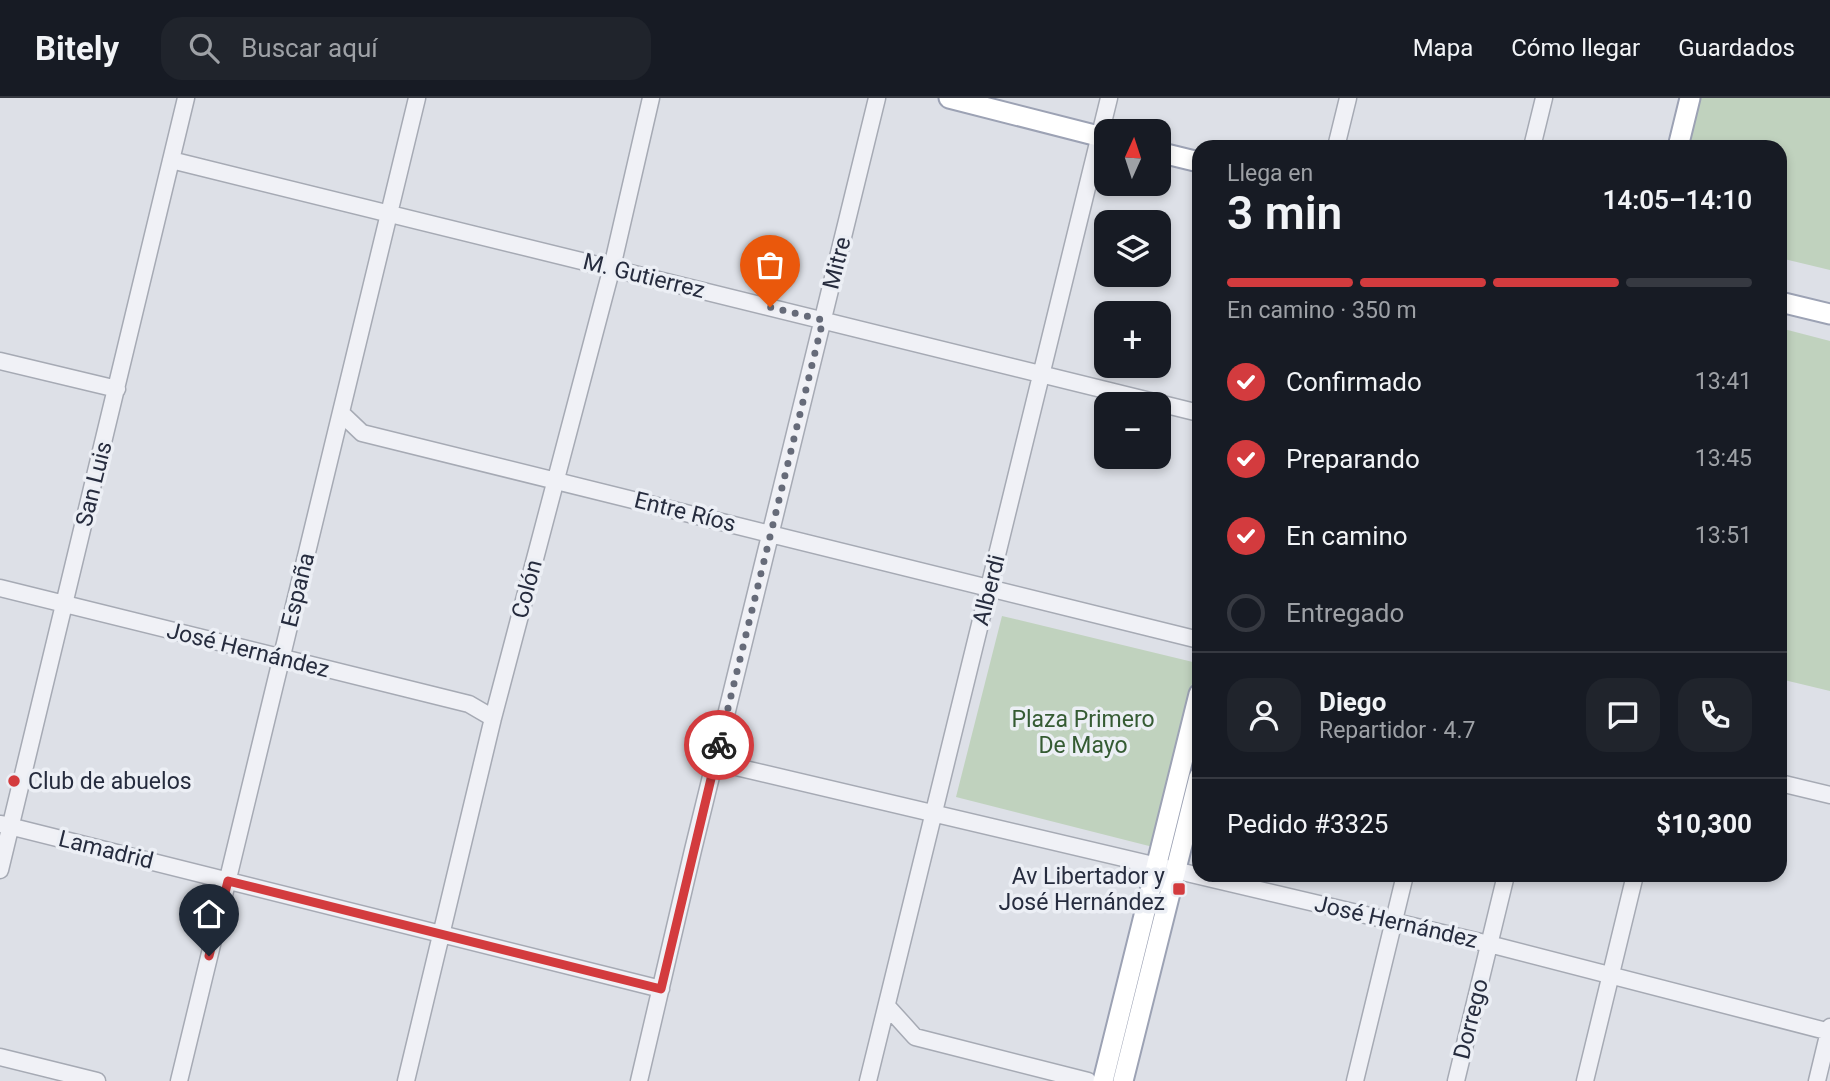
<!DOCTYPE html>
<html lang="es">
<meta charset="utf-8">
<style>
:root{--surface:#171b24;--page:#20242c;--text:#f1f3f6;--muted:#9ea1a6;--line:#363941;--accent:#d33b3e}
body{margin:0;font-family:Roboto,sans-serif;background:var(--page);color:var(--text);height:100vh;display:flex;flex-direction:column;font-size:26px;white-space:nowrap}
*{box-sizing:border-box;margin:0}
p{font-size:23px;color:var(--muted)}
.icon{flex:none;width:38px;height:38px;fill:none;stroke:currentColor;stroke-width:2;stroke-linecap:round;stroke-linejoin:round}
.map{position:relative;flex:1;overflow:hidden}
.drawer{position:absolute;left:1192px;top:42px;width:595px;height:742px;display:flex;flex-direction:column;background:var(--surface);border-radius:21px;box-shadow:0 4px 10px #0003}
.drawer>*{flex:none}
.needle{width:46px;rotate:3deg}
.tools{position:absolute;left:1094px;top:21px;display:grid;gap:14px}
.tools a{display:grid;place-items:center;width:77px;height:77px;border-radius:14px;background:var(--surface);box-shadow:0 4px 10px #0003;font-size:35px}
.pin{position:absolute;display:grid;place-items:center;width:60px;height:60px;color:#fff;margin:-72px -30px;border-radius:50% 50% 50% 0;rotate:-45deg;box-shadow:0 0 7px #0007}
.pin .icon{rotate:45deg}
.courier{position:absolute;display:grid;place-items:center;width:70px;height:70px;margin:-35px;border:5px solid #d33b3e;border-radius:50%;background:#fff;color:#222;box-shadow:0 2px 9px #0007}
.overview em{font-style:normal;font-weight:600}
.overview div{display:flex;flex-direction:column-reverse}
.overview{display:flex;align-items:center;justify-content:space-between;height:119px;padding:0 35px}
h1{font-size:46px;font-weight:600;line-height:52px}
.bar{display:grid;grid-template-columns:repeat(4,1fr);gap:10px 7px;align-content:center;height:84px;padding:0 35px}
.bar i{height:9px;border-radius:5px;background:var(--line)}
.bar .selected{background:var(--accent)}
.bar p{grid-column:span 4}
.line{display:flex;align-items:center;gap:18px;padding:0 35px;border-top:2px solid var(--line)}
.line div{flex:1}
.round{display:grid;place-items:center;flex:none;width:74px;height:74px;border-radius:21px;background:var(--page)}
ol{padding:0 35px;list-style:none}
li{display:flex;align-items:center;gap:21px;height:77px}
li p{margin-inline-start:auto}
li .icon{padding:7px;border-radius:50%;background:var(--accent);color:#fff;stroke-width:4}
li:last-child{color:var(--muted)}
li i{width:38px;height:38px;border:4px solid var(--line);border-radius:50%}
header{display:flex;align-items:center;gap:42px;box-sizing:border-box;height:98px;padding:0 35px;background:var(--surface);border-bottom:2px solid var(--line)}
header strong{font-size:33px}
nav{display:flex;gap:38px;margin-inline-start:auto;font-size:24px}
.search{width:490px;height:63px;background:var(--page);display:flex;align-items:center;gap:18px;box-sizing:border-box;padding:0 24px;border-radius:21px;color:var(--muted);font-size:26px}
.map>svg:first-child{display:block}
.green{fill:#c0d2be}
.lines{fill:none;stroke-linecap:round;stroke-linejoin:round}
.minor-casing{stroke:#a6aab4;stroke-width:19}
.major-casing{stroke:#9ca2b4;stroke-width:23}
.minor{stroke:#f0f1f6;stroke-width:16}
.major{stroke:#fff;stroke-width:19}
.done{stroke:#666b79;stroke-width:7;stroke-dasharray:0 12.6}
.route{stroke:#d33b3e;stroke-width:9}
.poi-dot{fill:#d33b3e;stroke:#eceff5;stroke-width:2.5}
.labels{text-anchor:middle;dominant-baseline:central;stroke-width:7;stroke-linejoin:round;paint-order:stroke}
.street-label{font-size:23px;fill:#262c3e;stroke:#eceff5}
.park-label{font-size:23px;fill:#355b33;stroke:#eceff5}
.poi-label{font-size:23px;fill:#262c3e;stroke:#eceff5;text-anchor:start}
</style>
<header>
<strong>Bitely</strong>
<div class="search"><svg class="icon" aria-label="search" viewBox="0 0 24 24"><circle cx="10" cy="10" r="6"/><path d="M15 15l6 6"/></svg>Buscar aquí</div>
<nav><a>Mapa</a><a>Cómo llegar</a><a>Guardados</a></nav>
</header>
<div class="map">
<svg width="1830" height="983" viewBox="0 0 1830 983">
<rect width="100%" height="100%" fill="#dde0e7"/>
<path class="green" d="M1696 0H1830V172L1780 160V49H1684Z
M1780 230 1830 243V593L1780 581Z
M1002 518 1197 565 1153 749 956 699Z"/>
<g class="lines">
<defs>
<path id="minor" d="M1336 49 1348 0
M1532 49 1544 0
M171 62 1199 315
M0 263 117 291
M341 315 362 335 1199 542
M0 490 469 606 493 620
M715 664 1489 846 1830 934
M1780 685 1830 697
M1 726 661 891
M0 772 186 0
M887 908 915 939 1088 983
M0 959 97 983
M179 983 417 0
M406 983 493 620 613 165 651 0
M639 983 693 752 877 0
M868 983 1109 0
M1355 983 1405 777
M1456 983 1506 777
M1585 983 1635 777
M1817 983 1830 929"/>
<path id="major" d="M949 0 1106 40
M1678 49 1690 0
M1158 54 1199 64
M1780 204 1830 216
M1103 983 1199 596
M1123 983 1199 679"/>
</defs>
<use href="#minor" class="minor-casing"/>
<use href="#major" class="major-casing"/>
<use href="#minor" class="minor"/>
<use href="#major" class="major"/>
</g>
<g class="lines">
<path class="done" d="M719 647 823 222 770 209"/>
<path class="route" d="M209 858 228 783 661 891 719 647"/>
</g>
<g class="poi-dot">
<circle cx="14" cy="683" r="7"/>
<rect x="1172" y="784" width="14" height="14" rx="3.5"/>
</g>
<g class="labels">
<g class="street-label">
<text transform="translate(837 165) rotate(-76)">Mitre</text>
<text transform="translate(644 178) rotate(14)">M. Gutierrez</text>
<text transform="translate(94 386) rotate(-76)">San Luis</text>
<text transform="translate(685 414) rotate(14)">Entre Ríos</text>
<text transform="translate(527 491) rotate(-75)">Colón</text>
<text transform="translate(298 492) rotate(-76)">España</text>
<text transform="translate(989 492) rotate(-76)">Alberdi</text>
<text transform="translate(248 552) rotate(14)">José Hernández</text>
<text transform="translate(106 752) rotate(14)">Lamadrid</text>
<text transform="translate(1396 824) rotate(13)">José Hernández</text>
<text transform="translate(1471 921) rotate(-76)">Dorrego</text>
</g>
<g class="park-label">
<text x="1083" y="621">Plaza Primero<tspan x="1083" dy="26">De Mayo</tspan></text>
</g>
<g class="poi-label">
<text x="28" y="683">Club de abuelos</text>
<text x="1165" y="778" text-anchor="end">Av Libertador y<tspan x="1165" dy="26">José Hernández</tspan></text>
</g>
</g>
</svg>
<div class="tools">
<a><svg class="needle" viewBox="-14 -14 28 28"><path d="M0-13l5 13h-10z" fill="#e53935"/><path d="M0 13l5-13h-10z" fill="#9ea1a6"/></svg></a>
<a><svg class="icon" aria-label="layers" viewBox="0 0 24 24"><path d="M12 4l9 5-9 5-9-5zM3 14l9 5 9-5"/></svg></a>
<a>+</a>
<a>−</a>
</div>
<div class="pin" style="left:770px;top:209px;background:#ea580c"><svg class="icon" aria-label="bag" viewBox="0 0 24 24"><path d="M5 8h14l-1 12H6zM9 8a3 3 0 0 1 6 0"/></svg></div>
<div class="pin" style="left:209px;top:858px;background:#1f2937"><svg class="icon" aria-label="home" viewBox="0 0 24 24"><path d="M3 11l9-7 9 7M6 9v11h12V9"/></svg></div>
<div class="courier" style="left:719px;top:647px"><svg class="icon" aria-label="bike" viewBox="0 0 24 24"><circle cx="6" cy="16" r="4"/><circle cx="18" cy="16" r="4"/><path d="M6 16l4-8h5l3 8M10 8l3 8H6M13 5h3"/></svg></div>
<section class="drawer">
<div class="overview"><div><h1>3 min</h1><p>Llega en</p></div><em>14:05–14:10</em></div>
<div class="bar"><i class="selected"></i><i class="selected"></i><i class="selected"></i><i></i><p>En camino · 350 m</p></div>
<ol>
<li><svg class="icon" aria-label="check" viewBox="0 0 24 24"><path d="M5 12l5 5 9-10"/></svg>Confirmado<p>13:41</p></li>
<li><svg class="icon" aria-label="check" viewBox="0 0 24 24"><path d="M5 12l5 5 9-10"/></svg>Preparando<p>13:45</p></li>
<li><svg class="icon" aria-label="check" viewBox="0 0 24 24"><path d="M5 12l5 5 9-10"/></svg>En camino<p>13:51</p></li>
<li><i></i>Entregado</li>
</ol>
<div class="line" style="height:126px"><a class="round"><svg class="icon" aria-label="person" viewBox="0 0 24 24"><circle cx="12" cy="8" r="4"/><path d="M4 21q1-7 8-7t8 7"/></svg></a><div><b>Diego</b><p>Repartidor · 4.7</p></div><a class="round"><svg class="icon" aria-label="chat" viewBox="0 0 24 24"><path d="M4 5h16v11H9l-5 4z"/></svg></a><a class="round"><svg class="icon" aria-label="phone" viewBox="0 0 24 24"><path d="M5 4h4l2 5-3 2q2 4 5 5l2-3 5 2v4C11 20 4 13 5 4z"/></svg></a></div>
<div class="line" style="height:91px"><div>Pedido #3325</div><b>$10,300</b></div>
</section>
</div>
